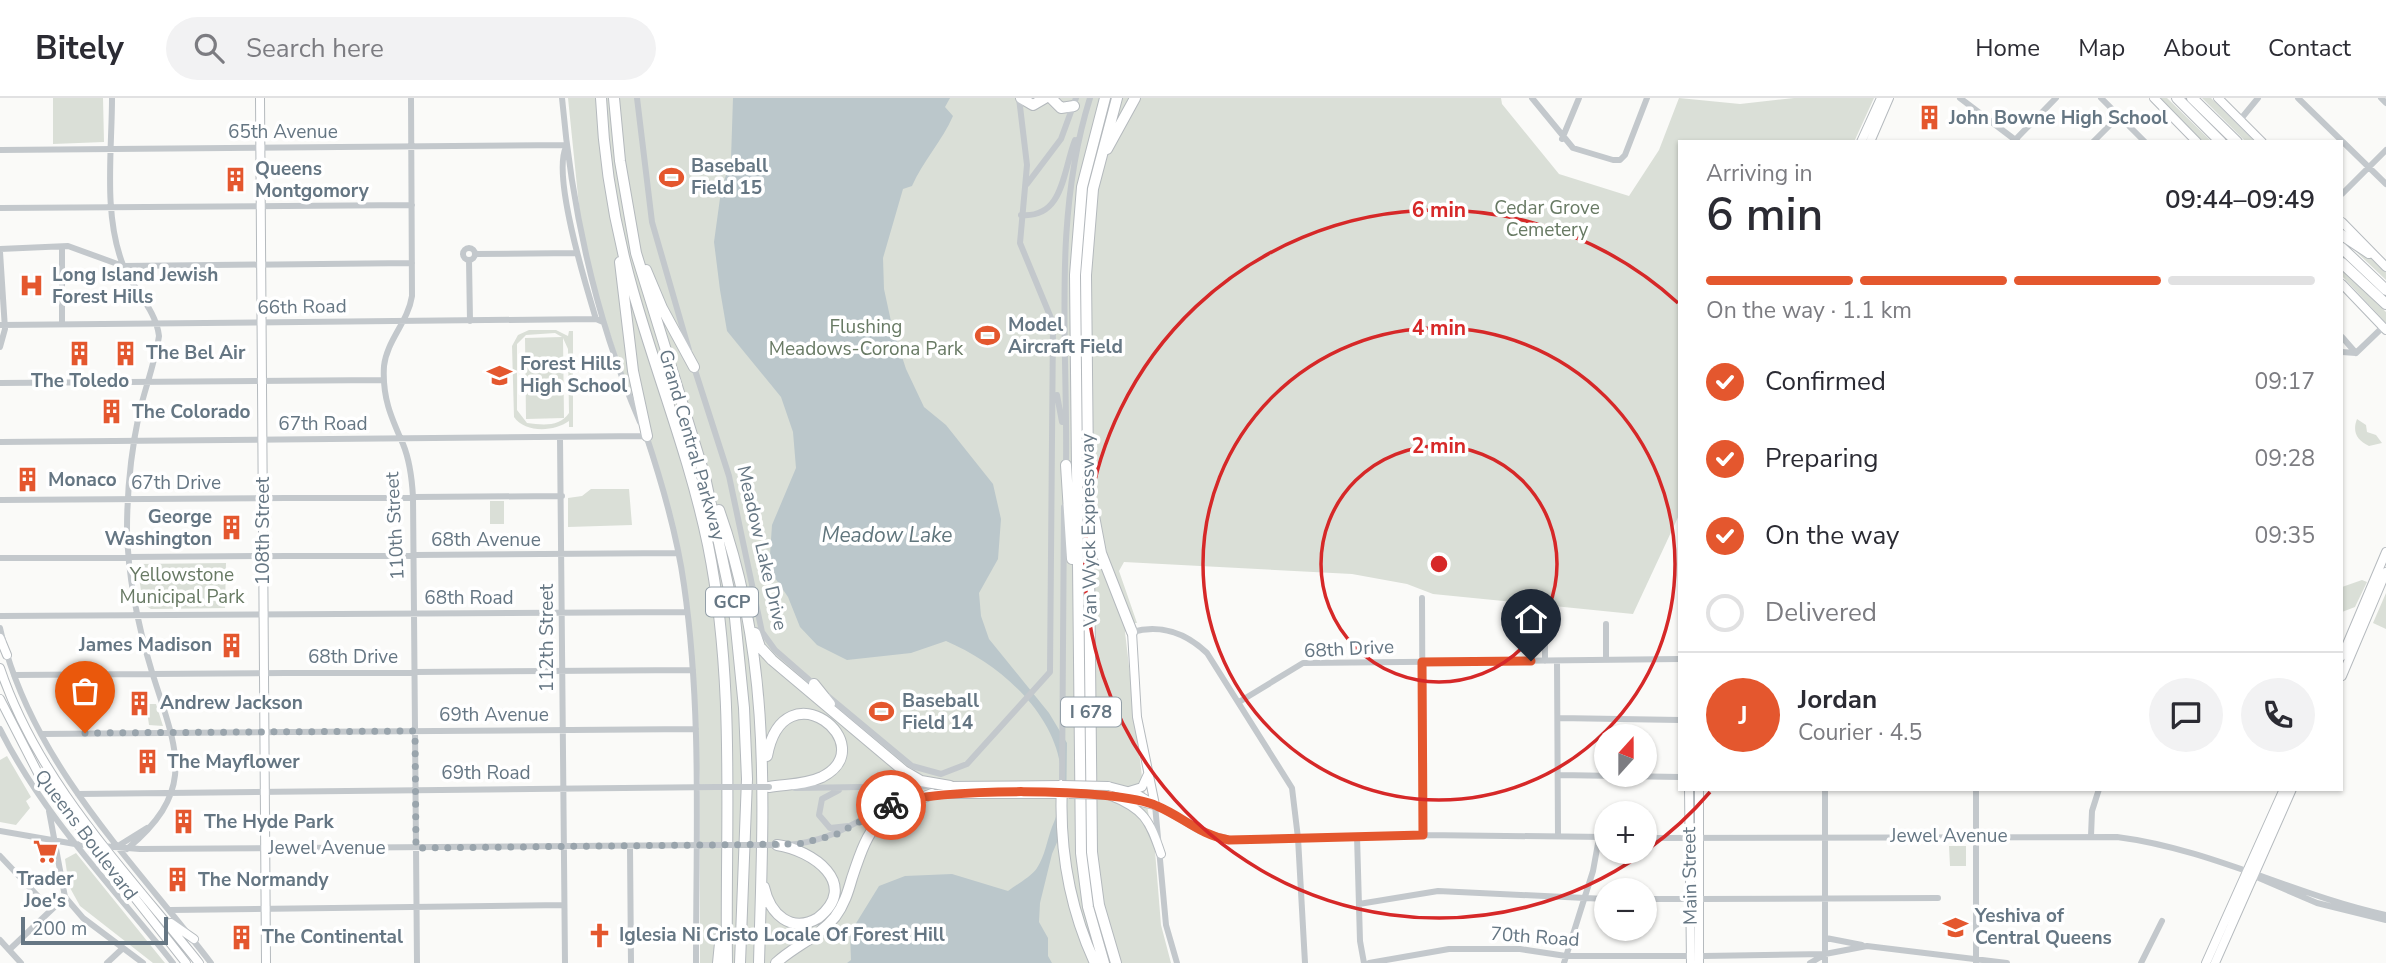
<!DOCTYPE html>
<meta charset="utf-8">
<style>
:root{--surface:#fff;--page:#f2f2f3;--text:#2b2b33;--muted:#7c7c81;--line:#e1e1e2;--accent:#e4572e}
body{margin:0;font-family:"Nunito Sans",sans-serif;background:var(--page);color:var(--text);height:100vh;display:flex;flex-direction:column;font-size:26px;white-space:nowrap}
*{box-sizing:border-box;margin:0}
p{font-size:23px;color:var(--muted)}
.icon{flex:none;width:38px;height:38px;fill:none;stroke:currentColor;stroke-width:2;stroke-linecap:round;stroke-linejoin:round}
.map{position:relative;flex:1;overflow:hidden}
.drawer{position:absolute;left:1678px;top:42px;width:665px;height:651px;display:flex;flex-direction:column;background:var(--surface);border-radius:0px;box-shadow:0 2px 5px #0004}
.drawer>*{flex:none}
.needle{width:46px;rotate:21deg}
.controls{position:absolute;left:1594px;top:626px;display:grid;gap:14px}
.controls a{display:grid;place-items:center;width:63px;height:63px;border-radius:50%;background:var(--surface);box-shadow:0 2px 5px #0004;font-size:35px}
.scale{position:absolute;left:21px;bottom:18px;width:147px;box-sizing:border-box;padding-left:7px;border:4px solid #657683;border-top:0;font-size:19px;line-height:24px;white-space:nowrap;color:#657683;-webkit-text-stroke:5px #fff;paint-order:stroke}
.pin{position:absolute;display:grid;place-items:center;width:60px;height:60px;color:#fff;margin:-72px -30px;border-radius:50% 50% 50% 0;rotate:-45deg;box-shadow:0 0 7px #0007}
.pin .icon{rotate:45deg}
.courier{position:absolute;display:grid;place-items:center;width:70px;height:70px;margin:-35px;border:5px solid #e4572e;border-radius:50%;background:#fff;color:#222;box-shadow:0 2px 9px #0007}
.headline em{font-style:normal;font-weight:600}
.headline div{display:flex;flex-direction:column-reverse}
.headline{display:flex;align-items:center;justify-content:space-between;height:119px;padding:0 28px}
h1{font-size:46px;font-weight:600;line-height:52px}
.bar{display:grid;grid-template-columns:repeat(4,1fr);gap:10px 7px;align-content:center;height:84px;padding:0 28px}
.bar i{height:9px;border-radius:5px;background:var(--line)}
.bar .on{background:var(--accent)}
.bar p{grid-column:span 4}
.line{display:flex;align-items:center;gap:18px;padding:0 28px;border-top:2px solid var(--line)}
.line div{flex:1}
.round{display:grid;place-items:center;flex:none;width:74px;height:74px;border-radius:37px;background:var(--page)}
ol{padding:0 28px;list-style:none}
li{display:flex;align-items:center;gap:21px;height:77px}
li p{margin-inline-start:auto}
li .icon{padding:7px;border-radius:50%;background:var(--accent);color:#fff;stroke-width:4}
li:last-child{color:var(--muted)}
li i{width:38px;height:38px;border:4px solid var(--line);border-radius:50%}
header{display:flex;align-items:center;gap:42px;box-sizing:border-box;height:98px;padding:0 35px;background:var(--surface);border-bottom:2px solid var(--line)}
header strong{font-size:33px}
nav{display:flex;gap:38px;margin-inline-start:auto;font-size:24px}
.search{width:490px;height:63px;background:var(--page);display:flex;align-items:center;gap:18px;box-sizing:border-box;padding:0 24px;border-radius:38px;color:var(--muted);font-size:26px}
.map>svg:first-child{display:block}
.green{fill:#dadfd7;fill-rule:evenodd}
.water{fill:#bbc7cb}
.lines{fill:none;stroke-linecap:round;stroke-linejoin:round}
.major-casing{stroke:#b5babe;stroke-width:10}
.highway-casing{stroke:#b4b9bd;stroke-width:12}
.minor{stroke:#c3c8cc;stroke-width:6}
.major{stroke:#fff;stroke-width:8}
.highway{stroke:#fff;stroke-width:10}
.major-bridge-casing{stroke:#b5babe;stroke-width:10;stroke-linecap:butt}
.minor-bridge{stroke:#c3c8cc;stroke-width:6}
.major-bridge{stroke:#fff;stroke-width:8}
.done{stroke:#99a4ac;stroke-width:7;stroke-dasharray:0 12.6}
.route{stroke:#e4572e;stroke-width:9}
.ring{fill:none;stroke:#d62828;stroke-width:3.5}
.labels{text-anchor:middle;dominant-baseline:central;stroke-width:7;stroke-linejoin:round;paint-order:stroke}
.shield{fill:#fff;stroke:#939fa8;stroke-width:2}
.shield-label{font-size:18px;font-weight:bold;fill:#657683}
.poi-label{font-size:19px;font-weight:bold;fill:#657683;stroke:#fff;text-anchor:start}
.street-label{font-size:19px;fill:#657683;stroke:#fff}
.park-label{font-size:19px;fill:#687a64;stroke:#fff}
.water-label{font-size:21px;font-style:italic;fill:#60757c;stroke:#fff}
.centre{fill:#d62828;stroke:#fff;stroke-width:3.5}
.ring-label{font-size:21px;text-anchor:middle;font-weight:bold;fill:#d62828;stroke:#fff;stroke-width:7;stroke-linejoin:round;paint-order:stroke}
</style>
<header>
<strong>Bitely</strong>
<div class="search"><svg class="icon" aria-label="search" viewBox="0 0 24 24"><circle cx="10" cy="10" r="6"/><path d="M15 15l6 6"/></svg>Search here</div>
<nav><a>Home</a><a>Map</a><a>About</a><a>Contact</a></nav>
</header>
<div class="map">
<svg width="2386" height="865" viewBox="0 0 2386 865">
<rect width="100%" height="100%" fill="#fafaf8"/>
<path class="green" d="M53 0H103L104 44 53 46Z
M568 0H1501L1502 6 1559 76 1629 98 1659 52 1679 0 1740 6 1794 0H1874L1854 44H1680V415L1633 516 1433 496 1407 486 1352 476 1124 464 1119 473 1137 525H1133L1125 534 1142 679 1155 753 1161 827 1171 865H700V683L684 485 664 400 584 157Z
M2158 0H2167L2212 44H2202Z
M2202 0H2211L2255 44H2246Z
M2348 146 2369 158 2386 174V182Z
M2342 173 2386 214V225L2342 178Z
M529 232H556L568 238 569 233H573V329H569V323C554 334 525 335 514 319L512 248 518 237ZM555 235 562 239 525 240 526 321 564 320 563 240 568 251 569 315C560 329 543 327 527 325L517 312V246L526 237Z
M2357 321 2366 327 2367 334 2376 337 2382 345 2369 348C2357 342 2352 334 2357 321Z
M591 391H629L632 427 568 429V400L582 398Z
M490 403H504V426H490Z
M226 465 225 510 151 511 143 506 137 466Z
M2362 482 2367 484 2355 509 2342 514V489Z
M2386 495V531L2373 525Z
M146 606H156L163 628 149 627Z
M7 658 31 699 26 703 30 710 16 727 0 724V662Z
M1949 748H1966V768H1950Z
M76 755 156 854 165 865H153L80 808 69 788 65 761Z"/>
<path class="water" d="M733 0H950L945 9 953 18C942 43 923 63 912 88L903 91 883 160 884 191 892 228 906 271 924 309 946 327 993 386 1001 421 998 461 979 495 981 518 989 541 1049 615 1067 645 1066 723 1052 756 1040 805 1039 824 1048 840V858L1052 865H847L851 862 850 835 879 788 905 778 952 776 1008 793C1017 786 1031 779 1037 770 1045 758 1047 742 1052 729 1088 647 1018 574 946 543L911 555 847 562 817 547 800 529 788 499 769 471 772 427 796 370 793 334 781 299 727 233 720 192 714 144 721 93 731 61Z"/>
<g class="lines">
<defs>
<path id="major" d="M260 0 266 865
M2154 0 2197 44
M2218 0 2262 44
M1861 44 1881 0
M1870 44 1889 0
M2342 124 2386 169
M2342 186 2386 232
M1132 534 1137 619 1155 707
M0 540 7 557
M2342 558 2386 454
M0 570C38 684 125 772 199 865
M2342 578 2386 474
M0 601 40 679 186 865
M950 688 1062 687
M1108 688 1135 695 1155 707
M1689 691 1691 865
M1699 691V865
M1129 693 1142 689 1148 676
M932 696H1066
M1109 697C1144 711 1149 721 1161 756
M1125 700 1154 707
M171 825 194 841
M2206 865 2284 691
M2215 865 2292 691"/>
<path id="highway" d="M601 0C604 65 615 130 633 193 657 278 690 360 708 447 736 586 725 724 727 865
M614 0 620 63 636 155 705 379 735 520 744 610 747 681 740 865
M1021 0 1033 7 1045 0
M1051 0 1061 10 1074 8
M2177 0 2221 44
M2192 0 2237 44
M1107 51 1135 0
M2342 137 2369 155
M2342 150 2386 192
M620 164 633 273 647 338
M2342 165 2386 206
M646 172 662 210 694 269
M1066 367 1072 461
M719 412C773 564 763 708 759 865
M1094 418 1101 455 1132 534
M755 535 760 549 772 562 904 673 921 683 950 688
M814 586 830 606
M767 658C784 567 884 647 822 679 805 687 786 686 769 689
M1062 687C1059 749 1069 809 1095 865
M764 789C770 816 791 836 818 820 861 786 812 752 777 747
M718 865 721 835
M776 865C794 848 819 839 835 819 844 807 848 794 852 780 871 722 877 718 932 696
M1104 865 1088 809 1081 755 1075 177 1082 89 1105 0
M1116 865 1099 807 1092 754 1086 177 1093 91 1117 0"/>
</defs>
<use href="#major" class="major-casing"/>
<use href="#highway" class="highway-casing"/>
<path class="minor" d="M112 0C112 53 103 116 123 167 133 192 156 211 159 238 155 265 145 290 139 316 131 354 127 393 127 432 128 480 138 528 152 574 176 651 199 691 127 751
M411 0 412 198C408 224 387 242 384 268 382 299 391 319 403 346 410 363 412 381 413 399L417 865
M562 0C572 113 595 220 640 324
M637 0 652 124 689 252
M1532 0 1573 50 1613 62H1620L1625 57 1647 0
M1960 0 2018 44
M2101 0 2145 44
M2298 0 2386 86
M2381 0 2386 5
M2240 22 2258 0
M1562 41 1579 0
M2015 42 2056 0
M2093 44 2119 18
M566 49C552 78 586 188 596 221
M0 52 567 47
M1027 86 1061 41 1076 0
M2342 96 2386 52
M0 110 412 107
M1021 117C1064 121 1063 72 1075 42
M62 149V226
M463 156a6 6 0 1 1 12 0a6 6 0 1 1-12 0Z
M0 151 68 148 123 168 412 165
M0 154 5 231 0 249
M476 156 577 155
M469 162 470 223
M0 227 596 221 603 224
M2342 239 2356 255
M2342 254 2356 255 2383 229
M693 266 729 378 762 534 775 552 815 587
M0 285 384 282
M1057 297 1062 324
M646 337C662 385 677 436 684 487 702 612 696 739 696 865
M560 340 565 865
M0 344 647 338
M1066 370C1068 246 1052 121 1090 0
M0 402 562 398
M0 460 678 455
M1422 500 1423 737
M0 518 687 514
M1606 526V562
M0 530 3 543
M1545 533V563
M1132 534C1160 526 1186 535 1207 555L1292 690 1298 740 1305 865
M6 553C42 675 136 767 211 865
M1557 563 1558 738
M14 577 693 572
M829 599 912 668 941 676 967 666 1050 574 1053 225 1020 145 1027 67 1019 0
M1239 604 1303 565 1680 561
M1558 620 1680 622
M0 631C43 718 113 789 173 865
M41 636 696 631
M1558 677 1680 679
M1062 687 1064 409
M795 690 928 688
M1825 691V865
M1976 691V865
M839 692 822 701 819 717 830 730 848 728
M78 696 716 689
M1155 707 1199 733 1234 742 1423 737 1606 739
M1155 707 1166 827 1177 865
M49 713 65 799 83 820 143 865
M0 733 75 746 140 751 709 747
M1357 738 1360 843 1364 865
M2091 738 2092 713 2099 691
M1645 740 2117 739C2211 751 2294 797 2386 817
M786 747C844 743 865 711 915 699
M118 748 147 730
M630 749 631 865
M0 758 51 812
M2252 777 2317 805 2386 822
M1645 801H1690
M1699 801 1938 800
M1359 806 1438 793 1606 801
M170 812 564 807
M1826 840 1862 847
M0 842 21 865
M9 852 65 799
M107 865 123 850
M1369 865 1449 851H1520L1566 858H1704L1825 856 1867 848 2007 865
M1564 865 1593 773 1599 740
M1810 865 1824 857
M2141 865 2162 823"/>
<use href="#major" class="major"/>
<use href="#highway" class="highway"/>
<defs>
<path id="major-bridge" d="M1062 687 1108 688
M1069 696 1109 697"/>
</defs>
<use href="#major-bridge" class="major-bridge-casing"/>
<path class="minor-bridge" d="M716 689H769
M709 747H777"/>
<use href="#major-bridge" class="major-bridge"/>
</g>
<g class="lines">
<path class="done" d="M85 635 415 633 416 750 798 746 835 737 891 707"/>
<path class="route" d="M891 707C931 689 1116 689 1157 708 1183 719 1200 737 1229 742L1423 737 1422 564 1531 563"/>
</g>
<g class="ring">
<circle cx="1439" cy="466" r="118"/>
<circle cx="1439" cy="466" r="236"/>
<path d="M1710 694A354 354 0 0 1 1647 752M1642 756A354 354 0 1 1 1678 205"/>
</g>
<defs>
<symbol id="building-bare" viewBox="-9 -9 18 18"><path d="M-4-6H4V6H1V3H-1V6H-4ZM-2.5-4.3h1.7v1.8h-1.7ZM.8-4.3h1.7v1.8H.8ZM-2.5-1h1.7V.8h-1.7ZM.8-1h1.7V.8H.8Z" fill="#e4572e" stroke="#fff" stroke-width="2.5" paint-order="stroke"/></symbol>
<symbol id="stadium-bare" viewBox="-9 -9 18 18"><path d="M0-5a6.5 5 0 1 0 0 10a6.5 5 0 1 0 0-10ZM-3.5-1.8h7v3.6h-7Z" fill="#e4572e" stroke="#fff" stroke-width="2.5" paint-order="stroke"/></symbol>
<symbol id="hospital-bare" viewBox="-9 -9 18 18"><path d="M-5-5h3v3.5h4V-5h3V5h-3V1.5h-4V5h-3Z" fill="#e4572e" stroke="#fff" stroke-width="2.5" paint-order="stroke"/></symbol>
<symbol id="school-bare" viewBox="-9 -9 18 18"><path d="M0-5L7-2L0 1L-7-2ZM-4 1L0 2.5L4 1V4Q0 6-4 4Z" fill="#e4572e" stroke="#fff" stroke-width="2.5" paint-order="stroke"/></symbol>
<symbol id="supermarket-bare" viewBox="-9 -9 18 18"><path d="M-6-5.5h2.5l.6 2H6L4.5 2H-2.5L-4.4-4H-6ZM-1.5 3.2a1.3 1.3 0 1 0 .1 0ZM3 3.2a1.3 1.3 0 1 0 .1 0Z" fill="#e4572e" stroke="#fff" stroke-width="2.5" paint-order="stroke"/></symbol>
<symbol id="church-bare" viewBox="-9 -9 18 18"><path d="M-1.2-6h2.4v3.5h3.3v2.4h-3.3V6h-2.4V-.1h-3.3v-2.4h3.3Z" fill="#e4572e" stroke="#fff" stroke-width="2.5" paint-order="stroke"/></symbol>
</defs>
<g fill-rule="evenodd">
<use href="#building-bare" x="1912" y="2" width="35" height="35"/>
<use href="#stadium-bare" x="654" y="62" width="35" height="35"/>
<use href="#building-bare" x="218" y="64" width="35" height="35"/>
<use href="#hospital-bare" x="14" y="170" width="35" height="35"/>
<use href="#stadium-bare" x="970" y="220" width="35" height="35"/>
<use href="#building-bare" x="62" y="238" width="35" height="35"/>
<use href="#building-bare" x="108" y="238" width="35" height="35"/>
<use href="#school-bare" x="482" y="260" width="35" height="35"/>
<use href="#building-bare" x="94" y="296" width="35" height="35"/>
<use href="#building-bare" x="10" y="364" width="35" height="35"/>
<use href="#building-bare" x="214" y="412" width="35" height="35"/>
<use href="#building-bare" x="214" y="530" width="35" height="35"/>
<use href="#building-bare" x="122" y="588" width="35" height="35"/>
<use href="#stadium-bare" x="864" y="596" width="35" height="35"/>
<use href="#building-bare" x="130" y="646" width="35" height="35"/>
<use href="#building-bare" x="166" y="706" width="35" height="35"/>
<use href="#supermarket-bare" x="28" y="736" width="35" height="35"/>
<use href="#building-bare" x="160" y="764" width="35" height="35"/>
<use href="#school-bare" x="1938" y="812" width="35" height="35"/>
<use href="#church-bare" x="582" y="820" width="35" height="35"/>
<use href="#building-bare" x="224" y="822" width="35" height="35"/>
</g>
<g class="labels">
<g class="shield">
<rect x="706" y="489.5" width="52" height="29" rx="5"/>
<rect x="1061" y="599.5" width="60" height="29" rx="5"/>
</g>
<g class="shield-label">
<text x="732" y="504">GCP</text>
<text x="1091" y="614">I 678</text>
</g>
<g class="poi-label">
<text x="1949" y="20">John Bowne High School</text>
<text x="691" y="68">Baseball<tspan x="691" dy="22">Field 15</tspan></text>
<text x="255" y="71">Queens<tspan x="255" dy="22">Montgomory</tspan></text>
<text x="52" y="177">Long Island Jewish<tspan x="52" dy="22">Forest Hills</tspan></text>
<text x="1008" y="227">Model<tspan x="1008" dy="22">Aircraft Field</tspan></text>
<text x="146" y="255">The Bel Air</text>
<text x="520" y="266">Forest Hills<tspan x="520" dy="22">High School</tspan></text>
<text x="80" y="283" text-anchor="middle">The Toledo</text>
<text x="132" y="314">The Colorado</text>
<text x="48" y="382">Monaco</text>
<text x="212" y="419" text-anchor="end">George<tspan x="212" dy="22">Washington</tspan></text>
<text x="212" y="547" text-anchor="end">James Madison</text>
<text x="902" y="603">Baseball<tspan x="902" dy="22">Field 14</tspan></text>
<text x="160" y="605">Andrew Jackson</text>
<text x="167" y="664">The Mayflower</text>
<text x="204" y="724">The Hyde Park</text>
<text x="45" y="781" text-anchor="middle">Trader<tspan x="45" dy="22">Joe's</tspan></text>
<text x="198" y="782">The Normandy</text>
<text x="1975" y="818">Yeshiva of<tspan x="1975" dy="22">Central Queens</tspan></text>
<text x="619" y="837">Iglesia Ni Cristo Locale Of Forest Hill</text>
<text x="262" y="839">The Continental</text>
</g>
<g class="street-label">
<text x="283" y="34">65th Avenue</text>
<text transform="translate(302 209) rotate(-1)">66th Road</text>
<text x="323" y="326">67th Road</text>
<text transform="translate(692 347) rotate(74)">Grand Central Parkway</text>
<text x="176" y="385">67th Drive</text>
<text transform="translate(395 428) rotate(-93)">110th Street</text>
<text transform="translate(1089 432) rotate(-91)">Van Wyck Expressway</text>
<text transform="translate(263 433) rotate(-90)">108th Street</text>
<text x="486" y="442">68th Avenue</text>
<text transform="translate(762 450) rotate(77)">Meadow Lake Drive</text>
<text x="469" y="500">68th Road</text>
<text transform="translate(547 540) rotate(-90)">112th Street</text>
<text transform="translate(1349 551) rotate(-3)">68th Drive</text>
<text x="353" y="559">68th Drive</text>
<text x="494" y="617">69th Avenue</text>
<text x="486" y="675">69th Road</text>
<text transform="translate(86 737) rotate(53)">Queens Boulevard</text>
<text x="1949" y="738">Jewel Avenue</text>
<text x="327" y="750">Jewel Avenue</text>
<text transform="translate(1690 778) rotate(-91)">Main Street</text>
<text transform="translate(1535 839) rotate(4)">70th Road</text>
</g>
<g class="park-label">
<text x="1547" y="110">Cedar Grove<tspan x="1547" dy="22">Cemetery</tspan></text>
<text x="866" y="229">Flushing<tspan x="866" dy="22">Meadows-Corona Park</tspan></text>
<text x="182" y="477">Yellowstone<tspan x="182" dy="22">Municipal Park</tspan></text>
</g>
<g class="water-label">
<text x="887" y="437">Meadow Lake</text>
</g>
</g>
<circle cx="1439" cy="466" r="10" class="centre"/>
<g class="ring-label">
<text x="1439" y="119">6 min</text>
<text x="1439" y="237">4 min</text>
<text x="1439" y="355">2 min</text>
</g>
</svg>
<div class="controls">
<a><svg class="needle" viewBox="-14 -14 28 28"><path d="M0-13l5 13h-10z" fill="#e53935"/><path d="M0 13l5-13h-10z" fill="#7c7c81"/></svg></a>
<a>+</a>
<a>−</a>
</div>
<div class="scale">200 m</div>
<div class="pin" style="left:85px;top:635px;background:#ea580c"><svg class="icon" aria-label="bag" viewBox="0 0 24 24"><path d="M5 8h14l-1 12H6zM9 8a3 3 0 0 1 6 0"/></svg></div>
<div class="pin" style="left:1531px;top:563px;background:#1f2937"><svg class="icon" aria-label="home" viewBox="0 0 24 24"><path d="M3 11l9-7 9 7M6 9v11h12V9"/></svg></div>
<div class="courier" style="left:891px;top:707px"><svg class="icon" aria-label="bike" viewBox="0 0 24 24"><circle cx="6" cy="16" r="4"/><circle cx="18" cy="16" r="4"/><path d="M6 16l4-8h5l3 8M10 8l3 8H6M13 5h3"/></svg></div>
<section class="drawer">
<div class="headline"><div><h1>6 min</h1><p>Arriving in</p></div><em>09:44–09:49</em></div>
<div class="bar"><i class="on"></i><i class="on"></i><i class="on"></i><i></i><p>On the way · 1.1 km</p></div>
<ol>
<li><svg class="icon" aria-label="check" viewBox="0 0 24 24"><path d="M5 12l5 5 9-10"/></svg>Confirmed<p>09:17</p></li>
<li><svg class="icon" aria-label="check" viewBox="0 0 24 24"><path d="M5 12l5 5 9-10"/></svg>Preparing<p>09:28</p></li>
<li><svg class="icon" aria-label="check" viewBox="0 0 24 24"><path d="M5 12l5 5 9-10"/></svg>On the way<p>09:35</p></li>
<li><i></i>Delivered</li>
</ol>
<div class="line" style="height:126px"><b class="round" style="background:var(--accent);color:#fff">J</b><div><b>Jordan</b><p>Courier · 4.5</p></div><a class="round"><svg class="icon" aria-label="chat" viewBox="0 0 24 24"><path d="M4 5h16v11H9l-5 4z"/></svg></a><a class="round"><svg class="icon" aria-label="phone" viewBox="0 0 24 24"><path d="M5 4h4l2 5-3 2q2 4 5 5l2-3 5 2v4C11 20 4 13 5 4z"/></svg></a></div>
</section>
</div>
